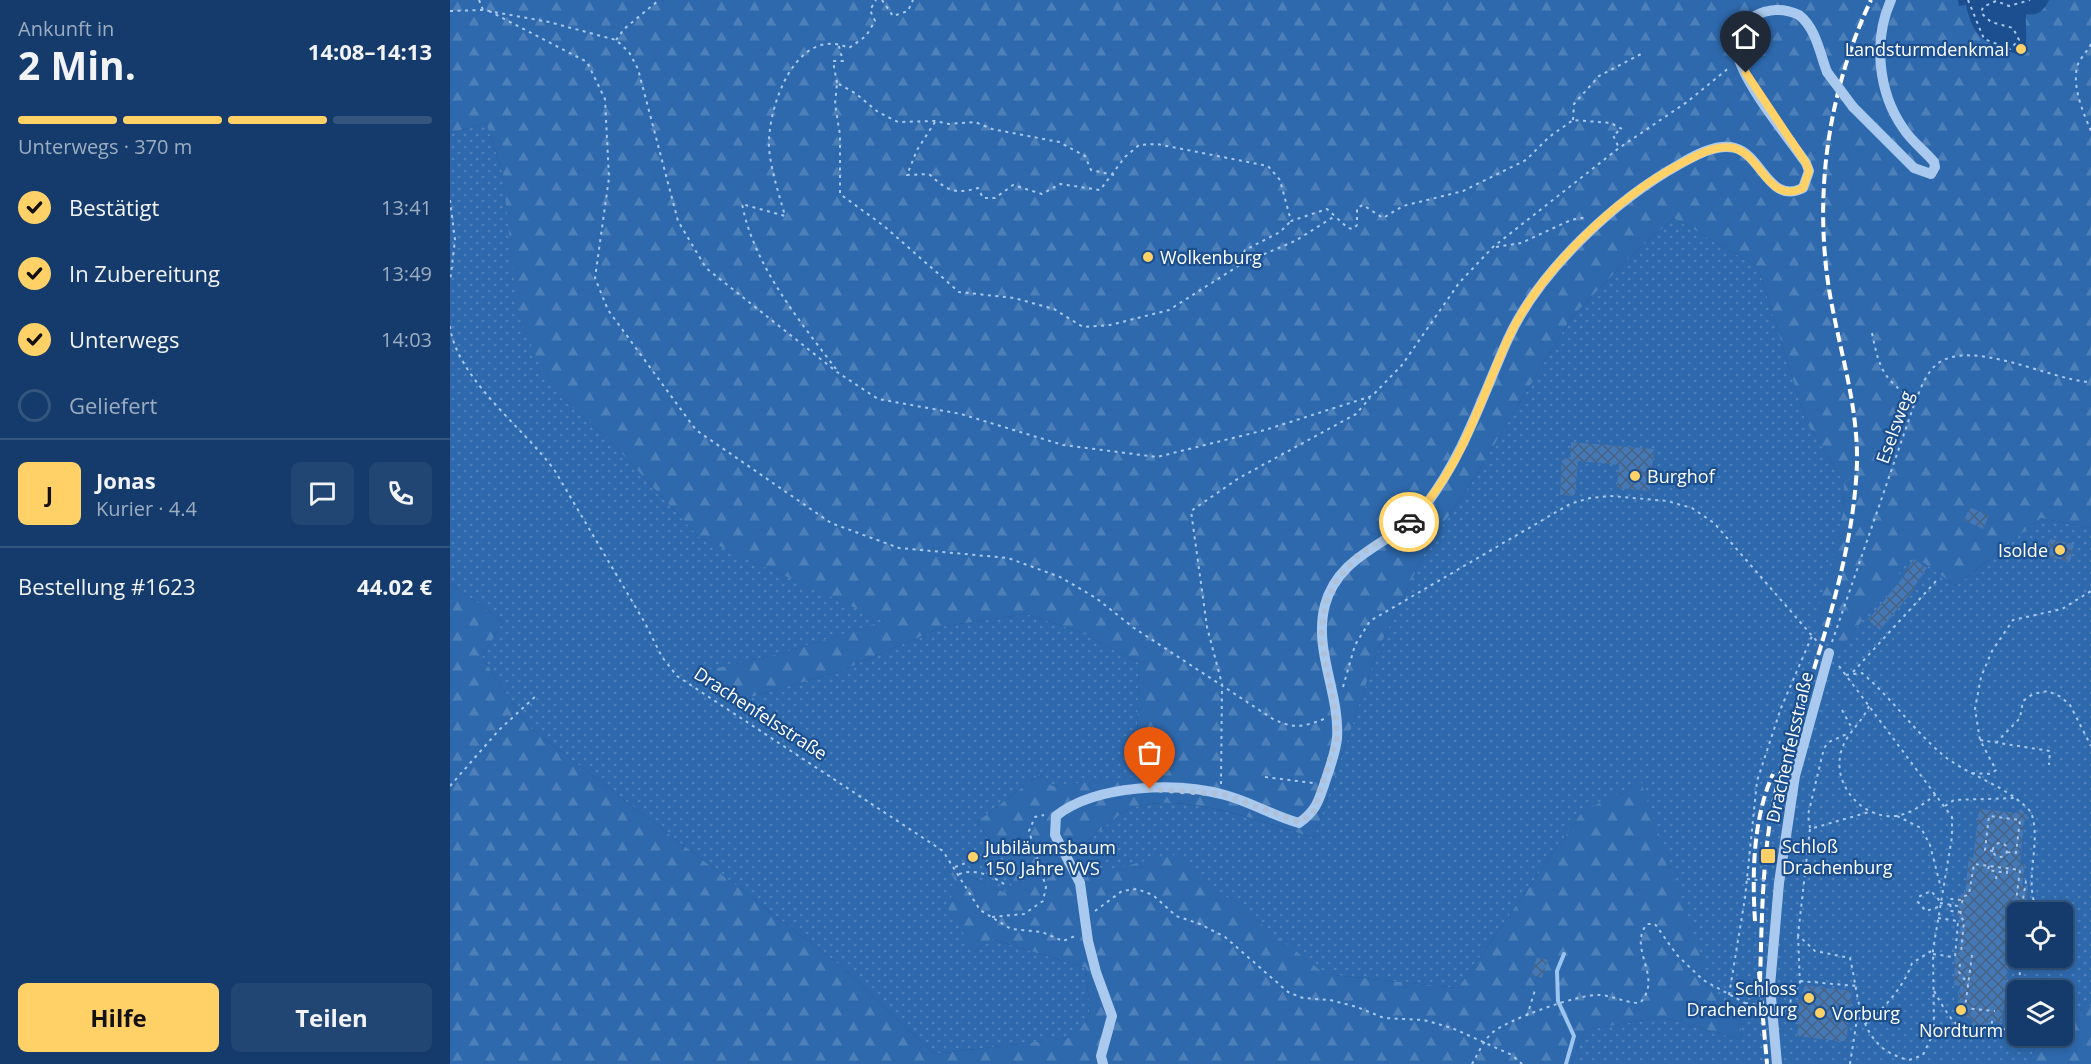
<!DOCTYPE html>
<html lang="de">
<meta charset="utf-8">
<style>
:root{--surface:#143b6b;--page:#214673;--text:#f1f3f6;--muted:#9dadc1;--line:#33557e;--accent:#ffd166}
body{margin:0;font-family:"Open Sans",sans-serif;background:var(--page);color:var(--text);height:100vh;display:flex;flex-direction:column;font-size:22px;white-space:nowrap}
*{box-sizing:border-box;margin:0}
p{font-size:20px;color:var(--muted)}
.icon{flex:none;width:33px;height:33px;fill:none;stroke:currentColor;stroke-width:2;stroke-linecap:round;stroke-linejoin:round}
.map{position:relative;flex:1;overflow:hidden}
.sheet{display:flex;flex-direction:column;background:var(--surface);width:450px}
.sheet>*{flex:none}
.fabs{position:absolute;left:1557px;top:902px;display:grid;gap:12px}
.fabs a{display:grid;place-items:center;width:66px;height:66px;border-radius:9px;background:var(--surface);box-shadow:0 3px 9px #0003,0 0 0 2px var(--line);font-size:30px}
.pin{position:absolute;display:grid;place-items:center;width:51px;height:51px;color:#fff;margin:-62px -26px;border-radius:50% 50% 50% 0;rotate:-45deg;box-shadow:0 0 6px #0007}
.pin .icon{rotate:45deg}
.courier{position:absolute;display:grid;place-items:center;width:60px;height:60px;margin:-30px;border:4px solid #ffd166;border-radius:50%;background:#fff;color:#222;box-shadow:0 2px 8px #0007}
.head em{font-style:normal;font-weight:700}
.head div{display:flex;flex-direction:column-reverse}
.head{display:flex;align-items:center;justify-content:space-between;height:102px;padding:0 18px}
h1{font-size:39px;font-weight:700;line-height:45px}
.bar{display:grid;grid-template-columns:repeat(4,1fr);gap:9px 6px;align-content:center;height:72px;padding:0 18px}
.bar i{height:8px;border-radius:4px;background:var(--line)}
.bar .active{background:var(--accent)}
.bar p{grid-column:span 4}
.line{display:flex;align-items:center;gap:15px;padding:0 18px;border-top:2px solid var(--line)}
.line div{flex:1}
.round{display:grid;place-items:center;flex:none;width:63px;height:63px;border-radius:9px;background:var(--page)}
ol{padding:0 18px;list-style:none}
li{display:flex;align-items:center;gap:18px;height:66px}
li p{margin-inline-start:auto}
li .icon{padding:6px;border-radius:50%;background:var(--accent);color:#111;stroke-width:4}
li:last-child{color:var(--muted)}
li i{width:33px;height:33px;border:3px solid var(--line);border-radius:50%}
.primary-button{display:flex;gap:12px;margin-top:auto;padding:12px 18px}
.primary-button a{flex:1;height:69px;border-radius:9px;background:var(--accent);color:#111;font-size:24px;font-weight:700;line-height:69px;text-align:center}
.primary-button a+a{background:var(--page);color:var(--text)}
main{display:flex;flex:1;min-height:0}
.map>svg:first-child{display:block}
.grass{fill:url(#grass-dots);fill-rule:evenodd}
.forest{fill:url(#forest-firs)}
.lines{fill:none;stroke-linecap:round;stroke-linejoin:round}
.stream{stroke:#9cc4f0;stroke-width:4}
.building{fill:url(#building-cross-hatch)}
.path{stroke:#a9c9ee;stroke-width:2;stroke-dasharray:3 4.5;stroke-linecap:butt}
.minor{stroke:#a9c9ee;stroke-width:10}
.rail{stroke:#fff;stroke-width:4;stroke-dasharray:10 4.5;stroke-linecap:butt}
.path-bridge{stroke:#a9c9ee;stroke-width:2;stroke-dasharray:3 4.5;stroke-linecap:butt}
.minor-bridge{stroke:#a9c9ee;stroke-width:10}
.done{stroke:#afc1d8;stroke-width:6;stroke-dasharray:0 10.8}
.route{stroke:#ffd166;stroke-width:8}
.poi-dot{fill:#ffd166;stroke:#1b4f8f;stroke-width:2}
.labels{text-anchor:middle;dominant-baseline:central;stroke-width:4.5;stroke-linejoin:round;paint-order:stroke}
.poi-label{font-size:18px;fill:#fff;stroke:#1b4f8f;text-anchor:start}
.street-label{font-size:18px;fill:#fff;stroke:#1b4f8f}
</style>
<main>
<section class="sheet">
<div class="head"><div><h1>2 Min.</h1><p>Ankunft in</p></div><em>14:08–14:13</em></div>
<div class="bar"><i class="active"></i><i class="active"></i><i class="active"></i><i></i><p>Unterwegs · 370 m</p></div>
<ol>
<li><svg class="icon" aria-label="check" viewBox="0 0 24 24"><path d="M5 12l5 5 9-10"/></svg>Bestätigt<p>13:41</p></li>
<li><svg class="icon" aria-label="check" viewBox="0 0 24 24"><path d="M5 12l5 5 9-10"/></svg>In Zubereitung<p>13:49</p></li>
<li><svg class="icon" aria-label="check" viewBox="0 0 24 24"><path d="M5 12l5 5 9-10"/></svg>Unterwegs<p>14:03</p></li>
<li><i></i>Geliefert</li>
</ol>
<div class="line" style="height:108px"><b class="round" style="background:var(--accent);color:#111">J</b><div><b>Jonas</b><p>Kurier · 4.4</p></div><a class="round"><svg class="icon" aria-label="chat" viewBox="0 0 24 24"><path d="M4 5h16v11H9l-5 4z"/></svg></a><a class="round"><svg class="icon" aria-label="phone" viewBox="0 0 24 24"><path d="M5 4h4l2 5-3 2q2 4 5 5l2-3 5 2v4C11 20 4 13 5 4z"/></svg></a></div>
<div class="line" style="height:78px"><div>Bestellung #1623</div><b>44.02 €</b></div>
<div class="primary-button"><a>Hilfe</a><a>Teilen</a></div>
</section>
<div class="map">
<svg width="1641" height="1064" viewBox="0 0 1641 1064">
<defs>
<pattern id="grass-dots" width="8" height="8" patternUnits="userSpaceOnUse" patternTransform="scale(1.5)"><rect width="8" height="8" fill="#2e69ad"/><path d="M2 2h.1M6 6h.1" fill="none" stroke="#4d80b9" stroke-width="1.8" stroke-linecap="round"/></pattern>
<pattern id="forest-firs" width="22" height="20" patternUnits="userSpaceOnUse" patternTransform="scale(1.5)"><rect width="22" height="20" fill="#2e69ad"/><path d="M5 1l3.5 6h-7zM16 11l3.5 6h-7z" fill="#4d80b9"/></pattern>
<pattern id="building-cross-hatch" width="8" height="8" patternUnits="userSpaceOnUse" patternTransform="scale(1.5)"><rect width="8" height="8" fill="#4478b7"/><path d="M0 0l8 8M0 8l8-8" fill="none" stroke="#486282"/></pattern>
</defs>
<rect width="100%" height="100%" fill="#1b4f8f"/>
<path class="grass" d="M36 123 53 174 59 217 112 398 164 445 249 537 435 621 332 653 247 673 287 701 388 672 495 626 576 614 630 632 689 663 686 777 602 786 590 774 528 821 563 884 554 892 517 875 491 845 494 862 508 886 525 950 542 939 636 968 640 1017 619 1038 484 1054 391 966 79 727 32 657 53 622 0 583V133Z
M1224 218 1308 267 1356 422 1394 482 1393 512 1388 536 1391 648 1463 554 1506 586 1591 518 1641 528V1007H1628L1613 1033 1612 990H1568V1035H1611L1607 1041 1589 1038 1578 1064H1122L1135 1030 1213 1017 1292 1040 1291 1021 1271 1015 1132 812 1008 988 875 974 799 916 653 872 636 842C648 833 671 811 684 807 735 792 815 823 864 838L927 652 977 548 1021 483 1121 318 1180 257ZM1568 912H1612V957H1568Z"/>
<path class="forest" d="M0 0H1508L1509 6 1516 5C1524 43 1539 44 1572 56 1579 44 1575 27 1576 14 1589 16 1594 10 1599 0H1641V528L1591 518 1506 586 1463 555 1391 648 1364 629 1393 512 1394 482 1356 422 1308 267 1224 218 1180 257 1121 318 1021 483 977 548 927 652 864 838C815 823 735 791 684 807 671 811 648 833 636 842L653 872 722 854 875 974 1008 988 1132 812 1191 782 1271 1015 1291 1021 1292 1040 1213 1017 1135 1030 1122 1064H0V583L53 622 32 657 79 727 391 966 484 1054 618 1038 640 1017 636 968 542 939 524 951 496 905 508 886 494 862 491 843 517 875 554 892 563 884 528 821 590 774 602 786 686 776 689 663 630 632 576 614 495 626 388 672 287 701 246 673 332 653 434 621 249 537 164 445 112 398 90 366 70 318 63 274 53 174 36 123 0 133Z
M1628 1007H1641V1064H1578L1589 1038 1608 1041Z"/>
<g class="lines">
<path class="stream" d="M1114 954 1107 971 1108 1001 1124 1036 1116 1064"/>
</g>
<path class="building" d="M1121 442 1204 449 1200 491 1167 488 1169 465 1128 461 1125 496 1110 495 1112 458 1120 459Z
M1520 507 1539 516 1533 529 1514 520Z
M1600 539 1624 544 1620 562 1596 556Z
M1464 559 1477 568 1464 587 1465 588 1430 630 1418 620 1455 575 1454 574Z
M1529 809 1567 813 1571 809 1579 818 1574 821 1570 863 1575 864 1572 885 1578 886 1576 903 1584 912H1568V960L1559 958 1552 1023 1538 1021 1537 1030 1521 1028 1522 1018 1506 1016 1510 986 1504 985 1505 951 1508 952 1511 921 1507 915 1509 896 1515 892 1519 857 1523 858Z
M1087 957 1098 960 1092 978 1081 975Z
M1354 985 1402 991 1396 1042 1347 1036 1349 1021 1345 1020 1346 1010 1348 1000 1352 1001Z"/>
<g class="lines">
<path class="path" d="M29 0 33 10
M432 0 443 16 458 11 463 0
M1518 0 1534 39 1560 49 1569 40 1563 28 1541 22 1531 13 1533 7 1546 1 1559 6 1580 0
M0 11 33 10 99 22 166 40 179 52 188 69 228 221 256 268 387 372 428 399 511 414 613 445 707 457 815 430 922 396 952 365 1009 283 1043 247 1169 148 1237 102 1280 67
M39 11 137 62 155 99 159 178 145 278 158 310 246 430 381 523 449 548 558 558 610 577 646 598 684 628 823 719C843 729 853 727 874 719
M166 40 174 29 209 0
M1641 44C1638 51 1631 57 1628 64 1621 85 1633 112 1641 131
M387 83 383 61H393L388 43
M1123 120 1124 104 1149 76 1193 53
M485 122 467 150 457 175 479 174C497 190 503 195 528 188L533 198H545L563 185 592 194 610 184 650 190 675 157 689 145 707 144 818 166 830 180 841 221 877 209 898 228 903 229 907 225V208L913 205 933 218 953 206 1013 191 1076 160 1099 137 1123 120 1161 123 1172 129 1163 135 1169 148
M664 175 641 170 635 156 609 142 542 129 525 122 499 124 485 121 448 122 428 112 405 93 387 83 385 104 390 135V194L434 226 509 292 564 298 604 309 633 327 660 325 719 310 793 263 845 241 885 216
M0 200 5 240 0 282
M1046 247 1071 243 1121 220 1137 217
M787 266 795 250 830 232 841 221
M0 326C6 378 74 428 105 471L195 623 212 657 227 676 493 851 530 910 561 929 592 932 613 941 625 936
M1422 333C1430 372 1433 377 1465 402
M386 369C349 320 304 266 292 204L335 216C329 194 321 171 319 148 317 108 346 24 399 48L416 36 425 21 420 10 426 0
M1382 642 1465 402C1469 393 1473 381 1479 373 1507 329 1599 381 1641 382
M1389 666 1502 817V837L1483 950 1484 1032 1473 1055 1459 1060C1407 1048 1410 1000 1400 958L1365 951 1348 935 1360 829 1419 812
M1403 672 1487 580
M1396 675 1412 673C1443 699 1466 734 1498 759 1525 778 1558 787 1581 812 1592 843 1574 877 1586 908L1593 909V912
M893 687 905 645 920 621 1120 504 1140 498 1161 496 1217 501 1242 508 1264 523 1371 646
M1419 706C1411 725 1393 735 1390 757 1385 788 1414 819 1445 816 1461 814 1474 804 1486 794
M1392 710 1403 730
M1530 740 1600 751 1599 765
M1546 743 1570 718 1573 701 1583 694 1598 691 1611 697 1620 705 1641 746
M1522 773 1541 774 1546 770 1530 740 1525 709 1531 677 1542 651 1563 620 1612 609 1641 591
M815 777 863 783
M771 784 772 684 757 627 741 511 789 478 906 414 920 398
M0 786 49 730 87 695
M1495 806 1504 800 1565 798
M1447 816 1471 828 1480 845 1491 888
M1360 828 1358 815 1374 748 1379 742 1399 733
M1543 850a7 7 0 1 1 14 0a7 7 0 1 1-14 0Z
M1543 851 1535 850 1539 816 1570 820 1566 853 1557 852
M1539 866 1538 870 1557 873V869
M505 867 529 858
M509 874C527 868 542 876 557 886
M1297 879 1317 881
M1546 879 1547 872
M1490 903 1508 906
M1512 903 1513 897 1519 894 1524 864 1570 870 1565 909
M1572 906 1576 881H1581
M1488 907 1476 911 1468 902 1470 896 1481 891 1490 901
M645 911 672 891 687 889 703 895 726 916 750 924 775 937 838 992 853 998 880 1000 907 1007 934 1018 974 1020 1002 1028 1062 1055 1072 1064
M1511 911 1510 916 1514 921 1511 953
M1511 912 1500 911 1501 899 1512 900
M542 917 574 914 593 901 596 887 579 831 585 817 594 815
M1488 918 1508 921 1505 957
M1568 920 1563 912 1568 906 1576 907 1578 912
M1568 940V944
M1483 954 1503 957
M1522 955 1515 1008 1545 1011
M1510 964 1509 972 1518 984
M1350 981 1407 986
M1484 991C1504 1027 1515 1043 1558 1028L1567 1012 1571 957
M1279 995 1295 898 1307 781 1331 708 1362 636
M1334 1009 1346 1010
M1340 1010 1341 995 1350 985 1348 935
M1077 1016 1085 990
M1393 1016 1412 1019
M1415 1024C1434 1009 1455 985 1462 963L1483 950
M1541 1031 1542 1021
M1022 1064C1028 1054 1033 1041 1042 1033 1056 1020 1131 993 1150 995 1164 996 1175 1003 1190 1003 1214 977 1177 949 1197 924H1205L1227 955 1253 980 1295 1003
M1400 1064 1407 1019"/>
<path class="minor" d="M1403 107 1464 168 1481 174 1485 167 1484 162C1474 150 1461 141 1453 128 1428 92 1423 40 1441 0
M653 1064 651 1056 662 1016 646 972 638 941 630 883 605 835 606 816C646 784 727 782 775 795 801 802 823 816 849 823 867 810 869 800 876 779 880 767 886 751 887 738 890 693 863 650 875 605 889 552 946 544 975 506 1014 455 1032 397 1058 339 1089 271 1165 200 1230 164 1245 155 1267 143 1285 148 1312 155 1319 205 1353 188L1359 171 1356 163C1338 137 1294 84 1288 55 1281 20 1319 0 1349 15 1366 28 1370 54 1377 72
M1327 1064 1320 986 1329 883 1345 776 1379 653"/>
<path class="rail" d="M1305 921C1302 874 1303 818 1323 774
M1309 972 1317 1064
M1310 981C1312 918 1312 851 1326 790 1333 762 1343 736 1352 708 1376 629 1404 547 1407 463 1408 405 1390 352 1380 295 1363 195 1378 91 1421 0"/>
<path class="path-bridge" d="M1295 1003 1333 1009"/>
<path class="minor-bridge" d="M1377 72 1403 107"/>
</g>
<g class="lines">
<path class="done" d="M700 789 772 794 849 822 863 813 887 738 885 710 871 639 875 604 886 582 906 557 959 522"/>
<path class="route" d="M959 522C1011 472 1029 402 1058 339 1089 271 1167 197 1232 163 1247 155 1267 144 1284 148 1312 155 1318 205 1353 188L1359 171 1356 163 1296 73"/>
</g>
<g class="poi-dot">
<circle cx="1571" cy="49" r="6"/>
<circle cx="698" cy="257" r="6"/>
<circle cx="1185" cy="476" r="6"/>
<circle cx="1610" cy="550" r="6"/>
<rect x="1310" y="848" width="16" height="16" rx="3"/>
<circle cx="523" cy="857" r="6"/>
<circle cx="1359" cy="998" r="6"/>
<circle cx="1511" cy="1010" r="6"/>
<circle cx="1370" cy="1013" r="6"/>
</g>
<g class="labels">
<g class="poi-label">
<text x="1559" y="49" text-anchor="end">Landsturmdenkmal</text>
<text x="710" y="257">Wolkenburg</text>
<text x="1197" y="476">Burghof</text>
<text x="1598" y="550" text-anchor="end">Isolde</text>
<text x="1332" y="846">Schloß<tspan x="1332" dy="21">Drachenburg</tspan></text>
<text x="535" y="847">Jubiläumsbaum<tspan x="535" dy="21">150 Jahre VVS</tspan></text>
<text x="1347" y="988" text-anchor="end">Schloss<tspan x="1347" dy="21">Drachenburg</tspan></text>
<text x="1382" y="1013">Vorburg</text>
<text x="1511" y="1030" text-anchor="middle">Nordturm</text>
</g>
<g class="street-label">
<text transform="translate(1444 427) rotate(-70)">Eselsweg</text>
<text transform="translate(311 713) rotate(33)">Drachenfelsstraße</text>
<text transform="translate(1339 747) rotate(-77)">Drachenfelsstraße</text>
</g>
</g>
</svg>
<div class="fabs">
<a><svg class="icon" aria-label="locate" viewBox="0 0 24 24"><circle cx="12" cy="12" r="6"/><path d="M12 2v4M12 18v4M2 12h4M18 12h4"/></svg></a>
<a><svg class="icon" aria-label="layers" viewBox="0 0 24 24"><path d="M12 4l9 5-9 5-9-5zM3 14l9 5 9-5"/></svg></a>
</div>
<div class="pin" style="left:700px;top:789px;background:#ea580c"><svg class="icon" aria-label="bag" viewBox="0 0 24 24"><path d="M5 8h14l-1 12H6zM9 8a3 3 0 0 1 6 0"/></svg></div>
<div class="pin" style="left:1296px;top:73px;background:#1f2937"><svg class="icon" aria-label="home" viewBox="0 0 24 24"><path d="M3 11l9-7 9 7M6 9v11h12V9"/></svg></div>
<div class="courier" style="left:959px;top:522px"><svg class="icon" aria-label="car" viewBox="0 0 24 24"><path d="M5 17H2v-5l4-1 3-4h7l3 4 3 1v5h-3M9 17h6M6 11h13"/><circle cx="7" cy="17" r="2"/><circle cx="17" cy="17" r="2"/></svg></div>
</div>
</main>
